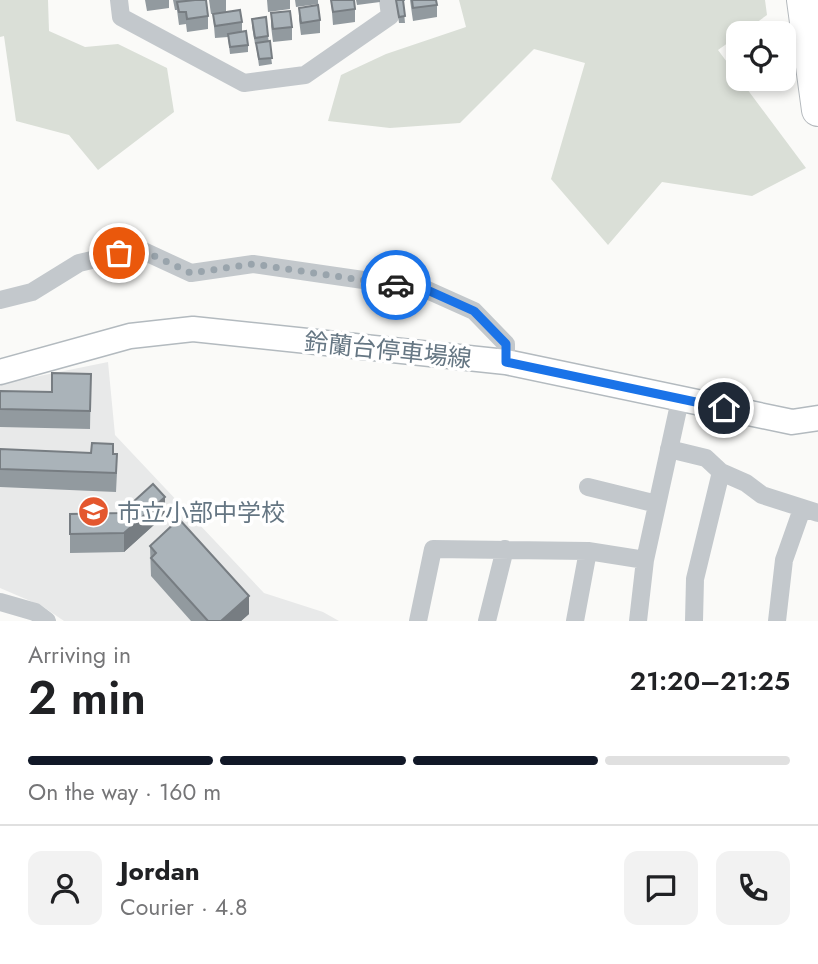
<!DOCTYPE html>
<meta charset="utf-8">
<style>
:root{--surface:#fff;--page:#f2f2f2;--text:#202124;--muted:#757577;--line:#e0e0e0;--accent:#111827}
body{margin:0;font-family:Jost,"Noto Sans JP",sans-serif;background:var(--page);color:var(--text);height:100vh;display:flex;flex-direction:column;font-size:26px;white-space:nowrap}
*{box-sizing:border-box;margin:0}
p{font-size:23px;color:var(--muted)}
.icon{flex:none;width:38px;height:38px;fill:none;stroke:currentColor;stroke-width:2;stroke-linecap:round;stroke-linejoin:round}
.map{position:relative;height:621px;overflow:hidden}
.sheet{display:flex;flex-direction:column;background:var(--surface);flex:1}
.sheet>*{flex:none}
.controls{position:absolute;left:726px;top:21px;display:grid;gap:14px}
.controls a{display:grid;place-items:center;width:70px;height:70px;border-radius:14px;background:var(--surface);box-shadow:0 4px 10px #0003;font-size:35px}
.pin{position:absolute;display:grid;place-items:center;width:60px;height:60px;color:#fff;margin:-30px;border:4px solid #fff;border-radius:50%;box-shadow:0 2px 7px #0007}
.courier{position:absolute;display:grid;place-items:center;width:70px;height:70px;margin:-35px;border:5px solid #1a73e8;border-radius:50%;background:#fff;color:#222;box-shadow:0 2px 9px #0007}
.head em{font-style:normal;font-weight:600}
.head div{display:flex;flex-direction:column-reverse}
.head{display:flex;align-items:center;justify-content:space-between;height:119px;padding:0 28px}
h1{font-size:46px;font-weight:600;line-height:52px}
.bar{display:grid;grid-template-columns:repeat(4,1fr);gap:10px 7px;align-content:center;height:84px;padding:0 28px}
.bar i{height:9px;border-radius:5px;background:var(--line)}
.bar .selected{background:var(--accent)}
.bar p{grid-column:span 4}
.line{display:flex;align-items:center;gap:18px;padding:0 28px;border-top:2px solid var(--line)}
.line div{flex:1}
.round{display:grid;place-items:center;flex:none;width:74px;height:74px;border-radius:14px;background:var(--page)}
.map>svg:first-child{display:block}
.built{fill:#e8e9e9}
.green{fill:#dadfd7}
.lines{fill:none;stroke-linecap:round;stroke-linejoin:round}
.secondary-casing{stroke:#b3babf;stroke-width:27}
.highway-casing{stroke:#b4b9bd;stroke-width:34}
.street{stroke:#c3c8cc;stroke-width:18}
.secondary{stroke:#fff;stroke-width:24}
.highway{stroke:#fff;stroke-width:32}
.wall{fill:#929a9f}
.shaded-wall{fill:#777d82}
.building{fill:#aab3b9;stroke:#777d82;stroke-width:2}
.done{stroke:#99a4ac;stroke-width:7;stroke-dasharray:0 12.6}
.route{stroke:#1a73e8;stroke-width:9}
.labels{text-anchor:middle;dominant-baseline:central;stroke-width:7;stroke-linejoin:round;paint-order:stroke}
.street-label{font-size:24px;fill:#657683;stroke:#fff}
.poi-label{font-size:24px;fill:#657683;stroke:#fff;text-anchor:start}
</style>
<div class="map">
<svg width="818" height="621" viewBox="0 0 818 621">
<rect width="100%" height="100%" fill="#fafaf8"/>
<path class="built" d="M108 362 115 435 264 593 323 612 339 621H64L42 606 0 588V384Z"/>
<path class="green" d="M0 0H48L49 31 85 47 118 44 167 68 174 112 98 170 69 135 16 121 4 36 0 37Z
M459 0H765L767 15 718 50 806 168 752 196 662 182 608 245 551 179 585 63 534 49 460 123 390 128 328 121 341 75 386 54 466 27Z"/>
<g class="lines">
<defs>
<path id="secondary" d="M0 372 130 336 193 329 506 362 792 422 818 418"/>
<path id="highway" d="M803 0 818 110"/>
</defs>
<use href="#secondary" class="secondary-casing"/>
<use href="#highway" class="highway-casing"/>
<path class="street" d="M119 0 121 17 244 83 305 75 390 16 388 0
M0 300 32 292 79 263 139 249 191 273 253 264 425 289 474 311 506 344V362
M669 449 706 458 721 472 746 483 762 495 818 513
M588 487 657 504
M0 602 35 612 47 621
M418 621 433 549 588 551 645 560
M487 621 505 549
M575 621 588 551
M638 621 645 560 680 400
M694 621 695 579 721 472
M777 621 784 560 802 509"/>
<use href="#secondary" class="secondary"/>
<use href="#highway" class="highway"/>
</g>
<path class="wall" d="M145 0H169V8L147 11Z
M173 0H206L208 16V29L187 32 186 24 179 25 177 10H175Z
M209 0H226V12L211 14Z
M267 0H290V9L268 12Z
M295 0H318V4L296 7Z
M331 0 355 9V22L333 25Z
M356 0H380V2L357 5Z
M396 0H405V1H403L405 23H399Z
M410 0H436L437 5V17L413 21Z
M299 8 320 20V33L301 35 299 20Z
M271 13 292 27V40L273 42 271 26Z
M213 14 242 22V32L248 45V52L230 54 228 37 215 38Z
M252 19 268 36 272 64 259 66 256 44H255L252 26Z
M91 374 90 429 0 427V391L52 392Z
M0 449 113 454 117 472 116 492 0 487Z
M70 514 165 515 124 552 70 553Z
M150 546 249 614 241 621H191L151 576Z"/>
<path class="shaded-wall" d="M165 497V515L124 552V533Z
M249 596V614L241 621H221Z"/>
<path class="building" d="M195 0H206L208 16 187 19 186 12H179L177 2Z
M331 0H354L355 9 333 12Z
M396 0H403L405 16 399 17Z
M412 0H436L437 5 413 8Z
M318 5 320 20 301 23 299 8Z
M240 10 242 22 215 26 213 14Z
M290 11 292 27 273 29 271 13Z
M266 17 268 36 255 38 252 19Z
M246 31 248 45 230 47 228 34Z
M270 41 272 58 259 59 256 43Z
M52 373 91 374 90 411 0 409V391L52 392Z
M92 443 113 444V454H117L116 473 0 469V449L91 453Z
M153 484 165 497 124 533 70 534V514L121 513Z
M179 519 249 596 221 621H208L151 558 156 553 150 546Z"/>
<g class="lines">
<path class="done" d="M119 253 139 249 191 273 253 264 396 285"/>
<path class="route" d="M396 285 425 289 474 311 506 344V362L724 408"/>
</g>
<defs>
<symbol id="school-disc" viewBox="-11 -11 22 22"><circle r="9.5" fill="#e4572e" stroke="#fff"/><path d="M0-5L7-2L0 1L-7-2ZM-4 1L0 2.5L4 1V4Q0 6-4 4Z" fill="#fff"/></symbol>
</defs>
<g fill-rule="evenodd">
<use href="#school-disc" x="76" y="494" width="35" height="35"/>
</g>
<g class="labels">
<g class="street-label">
<text transform="translate(388 350) rotate(6)">鈴蘭台停車場線</text>
</g>
<g class="poi-label">
<text x="117" y="512">市立小部中学校</text>
</g>
</g>
</svg>
<div class="controls">
<a><svg class="icon" aria-label="locate" viewBox="0 0 24 24"><circle cx="12" cy="12" r="6"/><path d="M12 2v4M12 18v4M2 12h4M18 12h4"/></svg></a>
</div>
<div class="pin" style="left:119px;top:253px;background:#ea580c"><svg class="icon" aria-label="bag" viewBox="0 0 24 24"><path d="M5 8h14l-1 12H6zM9 8a3 3 0 0 1 6 0"/></svg></div>
<div class="pin" style="left:724px;top:408px;background:#1f2937"><svg class="icon" aria-label="home" viewBox="0 0 24 24"><path d="M3 11l9-7 9 7M6 9v11h12V9"/></svg></div>
<div class="courier" style="left:396px;top:285px"><svg class="icon" aria-label="car" viewBox="0 0 24 24"><path d="M5 17H2v-5l4-1 3-4h7l3 4 3 1v5h-3M9 17h6M6 11h13"/><circle cx="7" cy="17" r="2"/><circle cx="17" cy="17" r="2"/></svg></div>
</div>
<section class="sheet">
<div class="head"><div><h1>2 min</h1><p>Arriving in</p></div><em>21:20–21:25</em></div>
<div class="bar"><i class="selected"></i><i class="selected"></i><i class="selected"></i><i></i><p>On the way · 160 m</p></div>
<div class="line" style="height:126px"><a class="round"><svg class="icon" aria-label="person" viewBox="0 0 24 24"><circle cx="12" cy="8" r="4"/><path d="M4 21q1-7 8-7t8 7"/></svg></a><div><b>Jordan</b><p>Courier · 4.8</p></div><a class="round"><svg class="icon" aria-label="chat" viewBox="0 0 24 24"><path d="M4 5h16v11H9l-5 4z"/></svg></a><a class="round"><svg class="icon" aria-label="phone" viewBox="0 0 24 24"><path d="M5 4h4l2 5-3 2q2 4 5 5l2-3 5 2v4C11 20 4 13 5 4z"/></svg></a></div>
</section>
